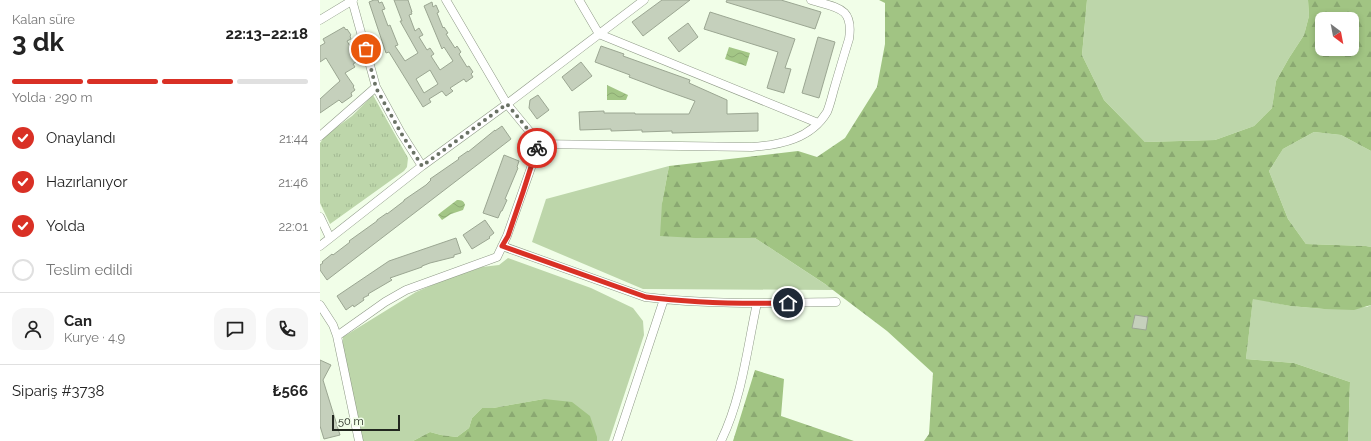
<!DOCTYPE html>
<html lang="tr">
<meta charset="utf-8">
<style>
:root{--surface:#fff;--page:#f6f6f6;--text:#222;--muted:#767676;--line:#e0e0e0;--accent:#d93025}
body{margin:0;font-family:Raleway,sans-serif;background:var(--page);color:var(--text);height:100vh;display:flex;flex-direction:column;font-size:15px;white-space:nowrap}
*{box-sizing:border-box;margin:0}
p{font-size:13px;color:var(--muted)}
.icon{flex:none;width:22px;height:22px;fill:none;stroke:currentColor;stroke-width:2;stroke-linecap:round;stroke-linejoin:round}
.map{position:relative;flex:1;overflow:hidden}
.sheet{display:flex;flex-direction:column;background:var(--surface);width:320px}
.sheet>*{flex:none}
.needle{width:26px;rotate:148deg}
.fabs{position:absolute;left:995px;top:12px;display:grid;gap:8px}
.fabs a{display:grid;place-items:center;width:44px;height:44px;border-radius:8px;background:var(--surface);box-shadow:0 2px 6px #0003;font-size:20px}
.scale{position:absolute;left:12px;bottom:10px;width:68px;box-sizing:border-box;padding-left:4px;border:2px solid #22271f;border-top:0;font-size:11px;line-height:14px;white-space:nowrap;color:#22271f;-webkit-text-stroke:3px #f1fee8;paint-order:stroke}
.pin{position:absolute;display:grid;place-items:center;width:34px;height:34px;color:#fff;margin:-17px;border:2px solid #fff;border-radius:50%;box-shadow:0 1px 4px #0007}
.courier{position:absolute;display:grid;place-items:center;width:40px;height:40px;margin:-20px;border:3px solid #d93025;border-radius:50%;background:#fff;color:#222;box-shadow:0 1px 5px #0007}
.overview em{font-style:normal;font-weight:700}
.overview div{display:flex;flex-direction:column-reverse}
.overview{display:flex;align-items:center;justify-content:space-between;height:68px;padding:0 12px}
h1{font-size:26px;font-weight:700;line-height:30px}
.bar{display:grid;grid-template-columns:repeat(4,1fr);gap:6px 4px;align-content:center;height:48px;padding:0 12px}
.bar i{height:5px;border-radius:3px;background:var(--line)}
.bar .active{background:var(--accent)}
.bar p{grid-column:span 4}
.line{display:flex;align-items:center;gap:10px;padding:0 12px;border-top:1px solid var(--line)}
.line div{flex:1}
.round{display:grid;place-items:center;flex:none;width:42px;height:42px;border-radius:12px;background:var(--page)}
ol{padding:0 12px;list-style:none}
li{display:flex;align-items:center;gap:12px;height:44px}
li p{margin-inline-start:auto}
li .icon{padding:4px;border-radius:50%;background:var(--accent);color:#fff;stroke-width:4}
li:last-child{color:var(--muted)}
li i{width:22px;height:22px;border:2px solid var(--line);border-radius:50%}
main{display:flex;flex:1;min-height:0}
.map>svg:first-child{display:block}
.green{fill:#bdd6aa}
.forest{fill:url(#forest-firs);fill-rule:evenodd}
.park{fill:url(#park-tufts)}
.water{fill:url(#water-waves)}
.building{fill:#c5d0bc;stroke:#9ba692;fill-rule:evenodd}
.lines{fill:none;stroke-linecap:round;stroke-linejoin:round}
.street-casing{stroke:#8e9986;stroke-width:9}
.street{stroke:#fff;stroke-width:8}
.done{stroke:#6a7265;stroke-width:4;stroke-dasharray:0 7.2}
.route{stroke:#d93025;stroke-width:5}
</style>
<main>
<section class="sheet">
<div class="overview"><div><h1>3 dk</h1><p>Kalan süre</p></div><em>22:13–22:18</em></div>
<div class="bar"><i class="active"></i><i class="active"></i><i class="active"></i><i></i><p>Yolda · 290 m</p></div>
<ol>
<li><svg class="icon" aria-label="check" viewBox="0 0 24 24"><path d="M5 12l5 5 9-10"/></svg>Onaylandı<p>21:44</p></li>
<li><svg class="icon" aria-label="check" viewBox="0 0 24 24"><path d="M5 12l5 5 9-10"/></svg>Hazırlanıyor<p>21:46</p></li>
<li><svg class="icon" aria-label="check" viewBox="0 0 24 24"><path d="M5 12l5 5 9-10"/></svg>Yolda<p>22:01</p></li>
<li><i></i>Teslim edildi</li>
</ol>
<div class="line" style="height:72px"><a class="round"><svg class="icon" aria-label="person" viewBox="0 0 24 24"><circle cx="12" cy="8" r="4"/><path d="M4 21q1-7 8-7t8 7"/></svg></a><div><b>Can</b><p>Kurye · 4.9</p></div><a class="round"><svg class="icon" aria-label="chat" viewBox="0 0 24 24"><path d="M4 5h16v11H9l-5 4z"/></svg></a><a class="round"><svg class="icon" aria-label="phone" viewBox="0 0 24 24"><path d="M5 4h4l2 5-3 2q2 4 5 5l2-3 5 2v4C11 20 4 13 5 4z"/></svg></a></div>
<div class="line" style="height:52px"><div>Sipariş #3738</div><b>₺566</b></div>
</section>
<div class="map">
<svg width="1051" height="441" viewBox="0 0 1051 441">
<defs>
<pattern id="forest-firs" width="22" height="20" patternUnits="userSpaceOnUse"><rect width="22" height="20" fill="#a1c483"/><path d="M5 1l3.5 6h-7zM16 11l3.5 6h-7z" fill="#8aa871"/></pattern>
<pattern id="park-tufts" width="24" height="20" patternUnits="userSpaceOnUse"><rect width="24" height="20" fill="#bdd6aa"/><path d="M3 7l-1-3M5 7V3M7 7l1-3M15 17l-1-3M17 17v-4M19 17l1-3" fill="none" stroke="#a2b892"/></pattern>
<pattern id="water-waves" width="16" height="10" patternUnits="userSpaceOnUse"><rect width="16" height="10" fill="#a3c686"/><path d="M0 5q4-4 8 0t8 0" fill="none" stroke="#8caa73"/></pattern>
</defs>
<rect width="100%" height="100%" fill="#f1fee8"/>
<path class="green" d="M767 0H988L989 16 984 35 969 58 956 81 952 108 934 126 895 140 825 142 784 100 762 55Z
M994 132 1021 135 1051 151V247L1046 246 986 244 968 219 949 171 963 149Z
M349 166 342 203 375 238H435L514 290 323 289 212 242 226 199Z
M188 258 271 288 313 308 323 321 324 335 289 441H277V437L224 399 173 408H162L152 418 149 428 137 437 121 435 110 432 93 441H42L23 351V337L96 292 124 280 162 267 179 265Z
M933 298 970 306 1004 309 1047 307 1051 305V441H1028L1030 382 974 363 926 359Z"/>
<path class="forest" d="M559 0H767L762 55 784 100 825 142 895 140 934 126 952 108 956 81 969 58 984 35 989 16 988 0H1051V151L1021 135 994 132 963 149 949 171 968 219 986 244 1046 246 1051 247V305L1034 310 1004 309 970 306 933 299 926 359 974 363 1030 382 1028 441H604L609 434 613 373 567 331 505 284 435 238H375L340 236 342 203 349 166 478 151 497 157 525 138 557 87 565 44V3ZM1002 19H1032V49H1002Z
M435 370 464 379 461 416 534 441H413Z
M224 399 252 402 270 416 277 437V441H93L110 432 121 435 137 437 149 428 152 418 162 408H173Z"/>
<path class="park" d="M53 95 88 158 87 167 84 171 10 224 0 203V143L6 135 32 116Z"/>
<path class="water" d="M409 47 430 53 426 66 405 59Z
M287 85 308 95 306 100H287Z
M137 200C142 200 144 201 145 205L143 210 131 214 122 220 118 215 120 213Z"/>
<path class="building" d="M54 0H58L59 3 62 2 65 9 62 10 68 26 70 25 78 45 75 46 85 61 98 53 80 21H82L74 0H88L92 12H91L92 14 89 15 95 31 99 28 103 35 99 37 107 50 110 48 114 54 111 56 120 70 133 61 124 47 122 49 104 6 112 2 113 7 116 5 119 12 117 13 123 28 124 27 128 33 126 34 135 48 137 46 141 52 139 54 147 67 149 66 153 72 151 74 153 77 146 82 144 79 130 88 133 91 126 96 122 91 109 99 111 102 103 107 69 52 66 53 49 2ZM110 70 118 84 104 93 96 79Z
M342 0H370L323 36 312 22Z
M407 0H461L501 12 495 29 406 2Z
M390 12 475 39 465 68 471 69 464 93 447 88 458 52 384 29Z
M368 23 378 37 359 52 348 38Z
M24 27 26 30 27 29 31 35 30 36 31 39 27 41 37 58H36L38 61 33 64 35 67 25 73 34 86 33 87 35 90 31 93 32 96 22 103 19 100 0 113V99L12 88 20 81 6 58 0 62V46L5 43 3 39Z
M498 37 515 42 499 98 482 93Z
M281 46 304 54 303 56 370 80 369 83 407 100V114L438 113V131L352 133V131L322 132V130L291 131V129L260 130 259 112 284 111V113H315V114H369L375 101 341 89 309 77 310 75 275 62Z
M261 62 272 76 252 91 242 77Z
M218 95 229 110 217 119 209 108 210 100Z
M182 126 191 139 7 280 0 270V265L3 263 2 262 12 254 13 255 30 242 29 241 57 221V220L67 213V214L84 201V200L106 185 111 180 110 179 139 159 138 158 148 151V152L175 130V131Z
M184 155 199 161 197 167 198 168 185 199 187 200 182 211H181L178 218 163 213Z
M165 220 174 233 169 237 170 238 152 249 143 235Z
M136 238 141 253 134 255V257L110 263 102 266V267L70 278 72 280 48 294 49 295 43 298 44 300 34 307 33 305 26 310 17 296 69 261Z
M815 315 828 317 826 330 812 328Z
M0 360 11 365 3 380 20 435 4 439 0 426Z"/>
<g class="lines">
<defs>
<path id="street" d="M32 0 56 87 81 133 102 166 187 104 215 138C218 147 216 153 213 162L187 236 177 257 86 290 65 302 17 336 39 441
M126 0 187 104 324 0
M259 0 279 34 498 123
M0 20 33 0
M0 136 56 87
M217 144 432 147C460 145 491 139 507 112 510 105 512 96 514 89 519 72 524 55 529 39 534 6 516 8 491 0
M0 217 10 238
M0 246 102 166
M182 246 325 297C388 305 452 303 516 302
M0 305 13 325 17 336
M297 441 344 299
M401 441C422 398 427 349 437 303"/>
</defs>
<use href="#street" class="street-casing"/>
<use href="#street" class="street"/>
</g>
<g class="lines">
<path class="done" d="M46 49 56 88 81 133 102 166 187 104 215 138 217 148"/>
<path class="route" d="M217 148 203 192 188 236 182 246 326 297C372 303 421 304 468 303"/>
</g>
</svg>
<div class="fabs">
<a><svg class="needle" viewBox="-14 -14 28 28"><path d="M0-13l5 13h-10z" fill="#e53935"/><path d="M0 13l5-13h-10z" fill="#767676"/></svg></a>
</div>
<div class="scale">50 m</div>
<div class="pin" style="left:46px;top:49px;background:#ea580c"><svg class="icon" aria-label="bag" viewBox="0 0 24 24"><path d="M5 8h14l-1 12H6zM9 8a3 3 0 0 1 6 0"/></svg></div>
<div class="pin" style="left:468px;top:303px;background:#1f2937"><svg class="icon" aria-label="home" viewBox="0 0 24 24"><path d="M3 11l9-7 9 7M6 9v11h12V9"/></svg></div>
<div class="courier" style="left:217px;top:148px"><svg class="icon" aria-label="bike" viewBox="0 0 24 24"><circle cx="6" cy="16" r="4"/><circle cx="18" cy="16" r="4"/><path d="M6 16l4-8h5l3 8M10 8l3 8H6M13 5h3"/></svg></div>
</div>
</main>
